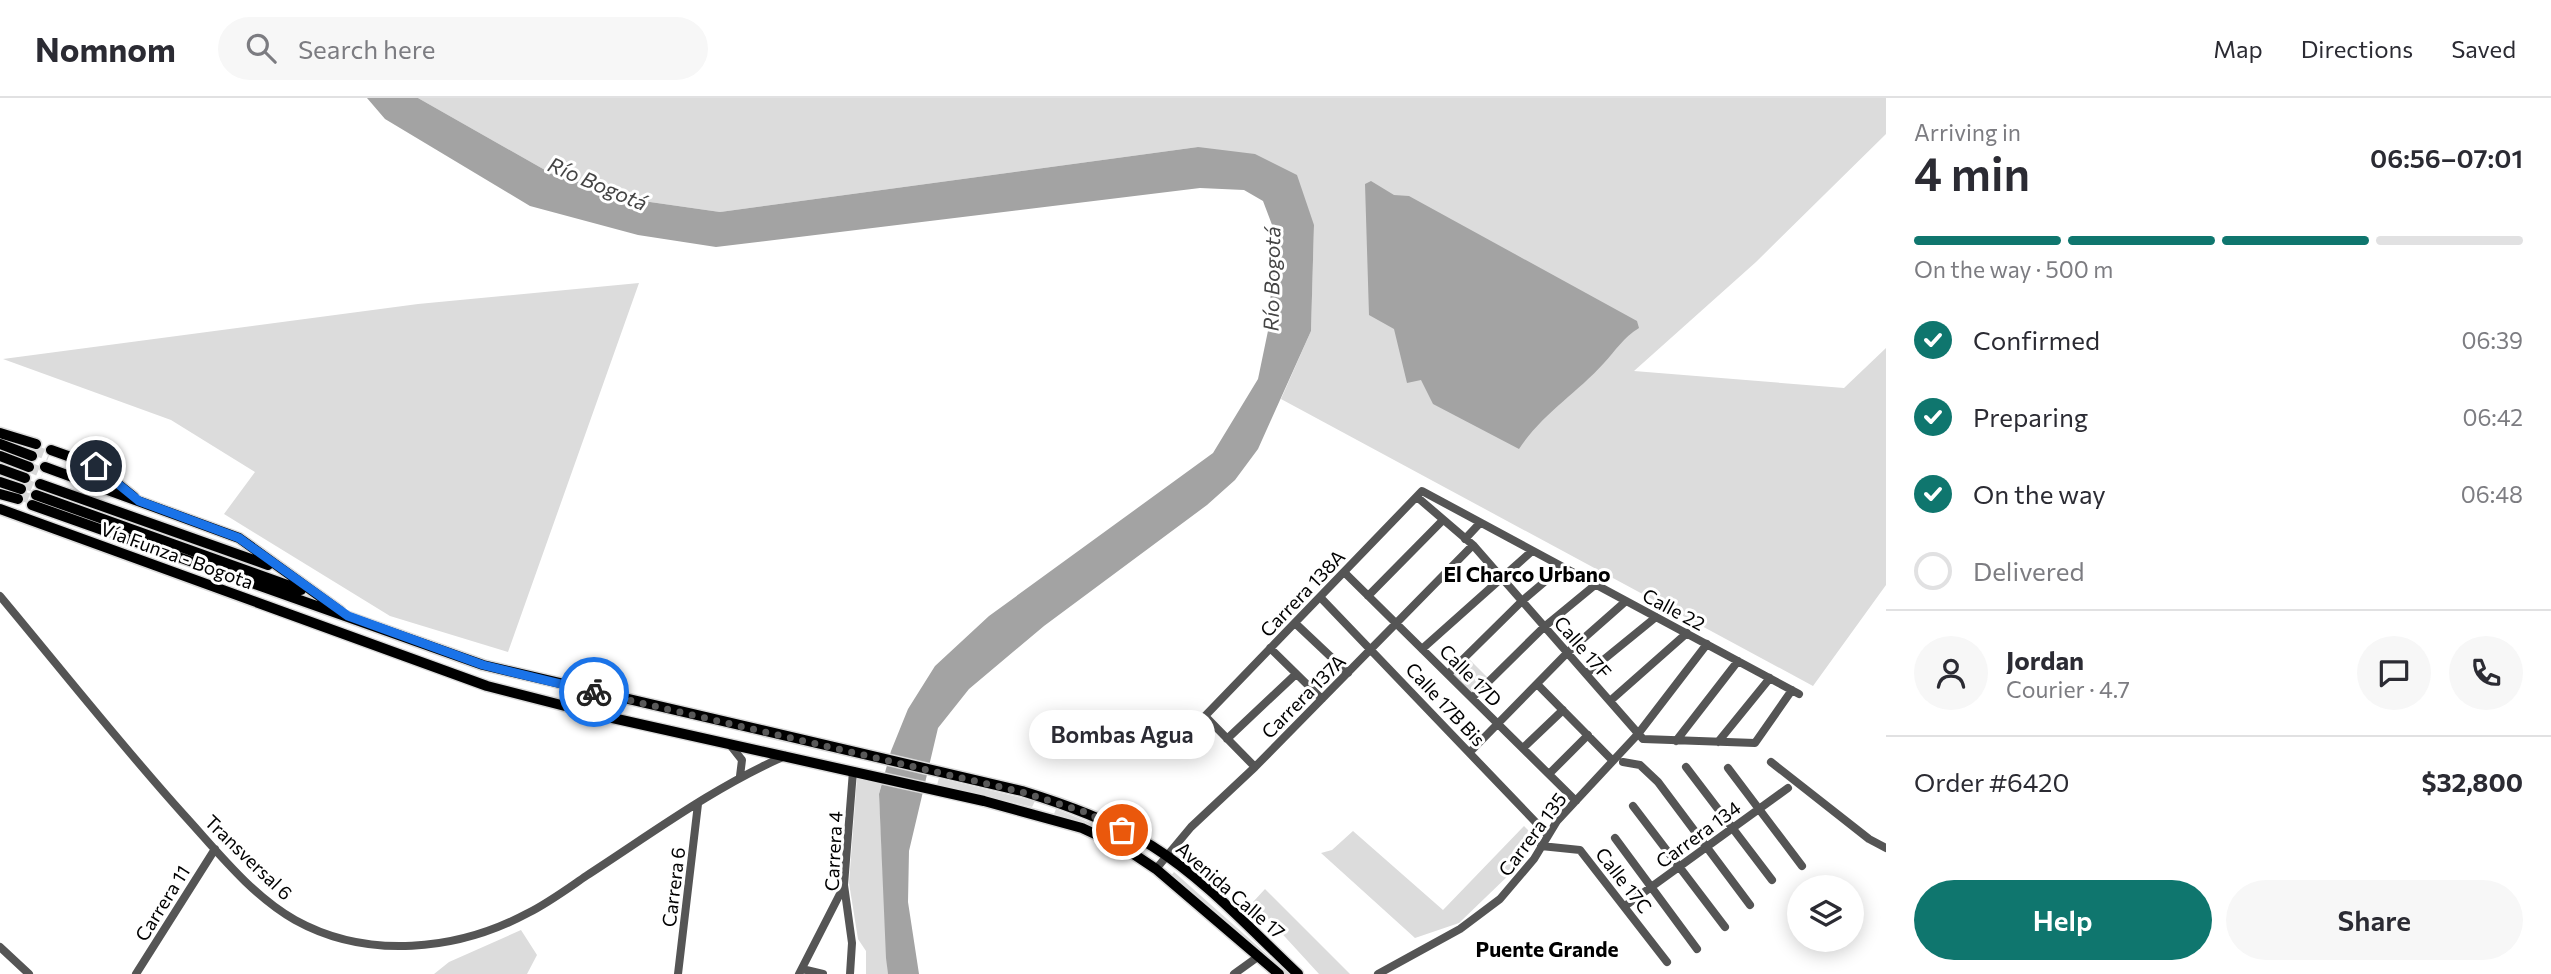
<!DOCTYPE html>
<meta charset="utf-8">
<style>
:root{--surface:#fff;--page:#f7f7f7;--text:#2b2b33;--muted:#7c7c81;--line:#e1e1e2;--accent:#0f766e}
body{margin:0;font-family:Commissioner,sans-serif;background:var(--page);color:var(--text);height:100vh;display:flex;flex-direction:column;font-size:26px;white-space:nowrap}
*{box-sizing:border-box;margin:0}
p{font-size:23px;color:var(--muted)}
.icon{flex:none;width:38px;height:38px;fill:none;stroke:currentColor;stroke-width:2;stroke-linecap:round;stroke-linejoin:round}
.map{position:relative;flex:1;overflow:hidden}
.side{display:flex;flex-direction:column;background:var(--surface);width:665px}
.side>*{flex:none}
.fabs{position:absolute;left:1787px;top:777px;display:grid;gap:14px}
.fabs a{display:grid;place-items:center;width:77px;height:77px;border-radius:50%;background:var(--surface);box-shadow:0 4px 18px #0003;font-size:35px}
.pin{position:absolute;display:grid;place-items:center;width:60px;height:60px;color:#fff;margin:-30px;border:4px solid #fff;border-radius:50%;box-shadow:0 2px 7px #0007}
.courier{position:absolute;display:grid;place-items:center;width:70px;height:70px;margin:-35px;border:5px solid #1a73e8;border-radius:50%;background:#fff;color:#222;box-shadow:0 2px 9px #0007}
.bubble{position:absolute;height:49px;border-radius:24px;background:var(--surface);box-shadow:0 4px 18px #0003;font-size:23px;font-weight:600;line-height:49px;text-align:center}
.headline em{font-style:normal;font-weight:600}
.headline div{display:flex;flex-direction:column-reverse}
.headline{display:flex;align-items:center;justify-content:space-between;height:119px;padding:0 28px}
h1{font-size:46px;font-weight:600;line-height:52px}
.bar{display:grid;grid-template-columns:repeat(4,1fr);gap:10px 7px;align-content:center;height:84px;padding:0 28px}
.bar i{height:9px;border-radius:5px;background:var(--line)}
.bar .current{background:var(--accent)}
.bar p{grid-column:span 4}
.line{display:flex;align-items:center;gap:18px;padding:0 28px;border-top:2px solid var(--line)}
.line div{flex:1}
.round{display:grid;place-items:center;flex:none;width:74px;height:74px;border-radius:37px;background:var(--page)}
ol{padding:0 28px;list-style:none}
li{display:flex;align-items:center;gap:21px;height:77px}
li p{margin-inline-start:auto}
li .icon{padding:7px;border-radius:50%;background:var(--accent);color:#fff;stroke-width:4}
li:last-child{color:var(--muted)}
li i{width:38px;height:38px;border:4px solid var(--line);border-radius:50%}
.primary-button{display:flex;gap:14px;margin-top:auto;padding:14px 28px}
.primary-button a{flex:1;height:80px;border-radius:42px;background:var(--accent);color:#fff;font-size:28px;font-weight:600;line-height:80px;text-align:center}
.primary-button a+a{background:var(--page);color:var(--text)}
header{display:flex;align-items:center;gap:42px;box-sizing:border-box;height:98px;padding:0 35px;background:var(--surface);border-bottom:2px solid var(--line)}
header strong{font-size:33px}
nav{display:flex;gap:38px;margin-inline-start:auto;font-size:24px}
.search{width:490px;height:63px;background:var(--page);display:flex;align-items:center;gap:18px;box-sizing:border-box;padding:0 24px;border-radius:38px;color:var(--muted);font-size:26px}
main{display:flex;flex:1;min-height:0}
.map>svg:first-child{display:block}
.green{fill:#dcdcdc}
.water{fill:#a3a3a3}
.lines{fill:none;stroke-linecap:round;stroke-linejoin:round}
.major-tunnel{stroke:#d9d9d9;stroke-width:10;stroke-dasharray:10 5;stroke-linecap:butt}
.major-casing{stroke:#dbdbdb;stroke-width:13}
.minor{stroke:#555;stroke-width:8}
.major{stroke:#000;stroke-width:10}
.done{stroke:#595959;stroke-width:7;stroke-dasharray:0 12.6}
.route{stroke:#1a73e8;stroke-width:9}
.labels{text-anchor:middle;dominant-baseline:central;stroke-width:6;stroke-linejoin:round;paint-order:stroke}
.street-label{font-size:19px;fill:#000;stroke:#fff}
.water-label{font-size:21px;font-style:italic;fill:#444;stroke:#fff}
.neighbourhood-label{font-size:21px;font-weight:bold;fill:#000;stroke:#fff}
</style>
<header>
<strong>Nomnom</strong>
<div class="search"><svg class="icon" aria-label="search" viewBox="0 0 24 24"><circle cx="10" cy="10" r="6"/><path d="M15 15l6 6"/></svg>Search here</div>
<nav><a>Map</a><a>Directions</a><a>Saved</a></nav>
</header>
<main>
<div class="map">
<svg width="1886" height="876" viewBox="0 0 1886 876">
<rect width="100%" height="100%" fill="#fff"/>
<path class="green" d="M418 0H1886V36L1756 164 1634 273 1844 290 1886 250V487L1813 588 1281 301 1311 233 1314 127 1198 49 720 114 643 103 552 76Z
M639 185 508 554 390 518 224 416 255 374 171 322 3 261 418 206Z
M1468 560 1488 580 1472 597 1452 577Z
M857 679 882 684 879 696 888 876H866V853L858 841 849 785Z
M939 680 1035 703 1032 709 937 687Z
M1056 711 1116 735 1115 738 1054 716Z
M1524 728 1535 739 1512 774 1459 825 1415 840 1321 755 1332 752 1353 733 1443 812Z
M1174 774 1289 876H1283L1170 779Z
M1265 791 1350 876H1319L1253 804Z
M521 832 537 857 527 876H434L449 864Z"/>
<path class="water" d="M367 0H418L552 76 643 103 720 114 1198 49 1255 56 1297 77 1314 127 1311 233 1258 351 1235 382 1207 407 1044 528 969 591 938 630 909 753 908 804 919 876H888L886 860 879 696 891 653 908 611 935 568 989 518 1213 355 1258 281 1269 228 1274 132 1263 103 1244 92 1200 90 716 149 638 137 530 108 385 21Z
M1371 83 1394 97 1409 98 1637 223 1639 230C1623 240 1616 252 1604 265 1576 296 1542 316 1519 351L1433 306 1421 282 1407 285 1394 231 1369 217 1365 86Z"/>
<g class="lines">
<path class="major-tunnel" d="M34 352 49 358
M29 369 43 375
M23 385 38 391
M19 397 34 402"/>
<defs>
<path id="major" d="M0 335 36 346
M0 346 32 358
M51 352 96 368 134 399
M0 358 29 369
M45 369 239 440 340 513
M0 371 25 380
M0 384 21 391
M40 386 268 467
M0 396 18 401
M36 397 301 492
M32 407 483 567 1022 693C1067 707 1111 723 1152 748 1206 782 1251 832 1298 876
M0 411 487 588 608 619 984 703 1082 730 1123 749 1156 771 1279 876"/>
</defs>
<use href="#major" class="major-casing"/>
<path class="minor" d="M1417 399 1473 447 1643 641 1755 645 1792 592
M1465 441 1480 425
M1344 474 1576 703
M0 498C61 571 120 646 184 717 217 753 251 797 295 822 367 862 457 853 528 815 548 805 567 791 586 778 651 736 714 689 785 658
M1368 498 1443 422
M1320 499 1547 736
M1295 525 1348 575
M1270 550 1322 601
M1422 551 1532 453
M1448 576 1522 503 1562 469
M1586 576 1656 519
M1537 586 1613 663
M1472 600 1544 529 1595 487
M1610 603 1687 535
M1227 641 1296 576
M1676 643 1738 563
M1718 644 1770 580
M731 648 742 662 740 678
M1523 650 1563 612
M1470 654 1567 555 1626 503
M1623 664 1640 667 1658 684 1750 807
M1771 664 1869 741 1886 750
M1255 669 1205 618 1422 393 1799 596
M1686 669 1772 782
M1728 670 1802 768
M1549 676 1588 637
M1633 708 1725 829
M1615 740 1697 851
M1541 748 1580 752 1667 864
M1156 771 1191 729 1255 669 1473 447
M1625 808 1788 690
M0 849 29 876
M802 871 823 876
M136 876 215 751
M678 876 698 706
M799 876 844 788
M850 876 852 845 844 787 853 673
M1234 876 1259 858
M1378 876 1460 831 1500 801 1534 761 1557 723 1638 636 1707 546"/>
<use href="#major" class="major"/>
</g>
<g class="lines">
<path class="done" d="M594 594 1022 694 1085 714 1122 732"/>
<path class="route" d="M96 368 139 403 239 440 348 518 483 567 594 594"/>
</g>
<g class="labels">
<g class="street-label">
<text transform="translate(177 457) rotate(20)">Vía Funza - Bogota</text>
<text transform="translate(1302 495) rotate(-46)">Carrera 138A</text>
<text transform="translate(1674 511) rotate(28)">Calle 22</text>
<text transform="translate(1583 549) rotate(49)">Calle 17F</text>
<text transform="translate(1471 577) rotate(45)">Calle 17D</text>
<text transform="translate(1303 598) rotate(-45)">Carrera 137A</text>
<text transform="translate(1446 606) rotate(47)">Calle 17B Bis</text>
<text transform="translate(1532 736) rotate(-53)">Carrera 135</text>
<text transform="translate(1698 736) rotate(-36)">Carrera 134</text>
<text transform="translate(833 753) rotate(-87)">Carrera 4</text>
<text transform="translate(249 759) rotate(44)">Transversal 6</text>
<text transform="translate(1624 782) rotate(52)">Calle 17C</text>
<text transform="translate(673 789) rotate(-83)">Carrera 6</text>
<text transform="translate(1231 792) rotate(41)">Avenida Calle 17</text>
<text transform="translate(162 805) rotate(-58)">Carrera 11</text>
</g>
<g class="water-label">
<text transform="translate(598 85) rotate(23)">Río Bogotá</text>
<text transform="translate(1271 181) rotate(-89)">Río Bogotá</text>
</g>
<g class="neighbourhood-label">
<text x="1527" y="475">El Charco Urbano</text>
<text x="1547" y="850">Puente Grande</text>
</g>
</g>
</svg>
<div class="fabs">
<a><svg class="icon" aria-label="layers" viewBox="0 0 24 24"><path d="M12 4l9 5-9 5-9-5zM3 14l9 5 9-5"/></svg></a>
</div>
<div class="pin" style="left:1122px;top:732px;background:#ea580c"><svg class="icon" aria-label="bag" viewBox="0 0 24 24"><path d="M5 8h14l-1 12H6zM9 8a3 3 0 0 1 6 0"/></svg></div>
<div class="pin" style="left:96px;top:368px;background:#1f2937"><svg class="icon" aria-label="home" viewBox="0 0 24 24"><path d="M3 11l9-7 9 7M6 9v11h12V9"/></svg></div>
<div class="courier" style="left:594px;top:594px"><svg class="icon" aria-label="bike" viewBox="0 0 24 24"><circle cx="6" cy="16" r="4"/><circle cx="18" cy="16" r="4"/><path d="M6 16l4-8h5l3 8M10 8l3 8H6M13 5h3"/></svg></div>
<div class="bubble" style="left:1029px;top:612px;width:186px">Bombas Agua</div>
</div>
<section class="side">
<div class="headline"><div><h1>4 min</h1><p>Arriving in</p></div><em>06:56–07:01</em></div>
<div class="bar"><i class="current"></i><i class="current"></i><i class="current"></i><i></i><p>On the way · 500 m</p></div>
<ol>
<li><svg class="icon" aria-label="check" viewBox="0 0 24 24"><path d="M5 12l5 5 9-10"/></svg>Confirmed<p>06:39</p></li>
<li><svg class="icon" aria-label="check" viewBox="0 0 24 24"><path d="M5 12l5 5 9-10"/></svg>Preparing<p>06:42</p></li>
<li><svg class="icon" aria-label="check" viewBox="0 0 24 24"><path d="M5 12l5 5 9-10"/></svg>On the way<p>06:48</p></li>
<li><i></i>Delivered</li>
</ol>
<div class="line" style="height:126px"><a class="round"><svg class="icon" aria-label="person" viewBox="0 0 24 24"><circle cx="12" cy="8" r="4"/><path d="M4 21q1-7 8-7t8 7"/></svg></a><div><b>Jordan</b><p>Courier · 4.7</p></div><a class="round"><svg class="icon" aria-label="chat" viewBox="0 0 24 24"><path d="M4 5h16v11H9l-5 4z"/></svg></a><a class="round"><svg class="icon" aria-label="phone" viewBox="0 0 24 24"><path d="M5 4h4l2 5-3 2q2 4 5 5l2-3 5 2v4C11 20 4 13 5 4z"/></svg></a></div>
<div class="line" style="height:91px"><div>Order #6420</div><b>$32,800</b></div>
<div class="primary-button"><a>Help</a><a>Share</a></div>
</section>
</main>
